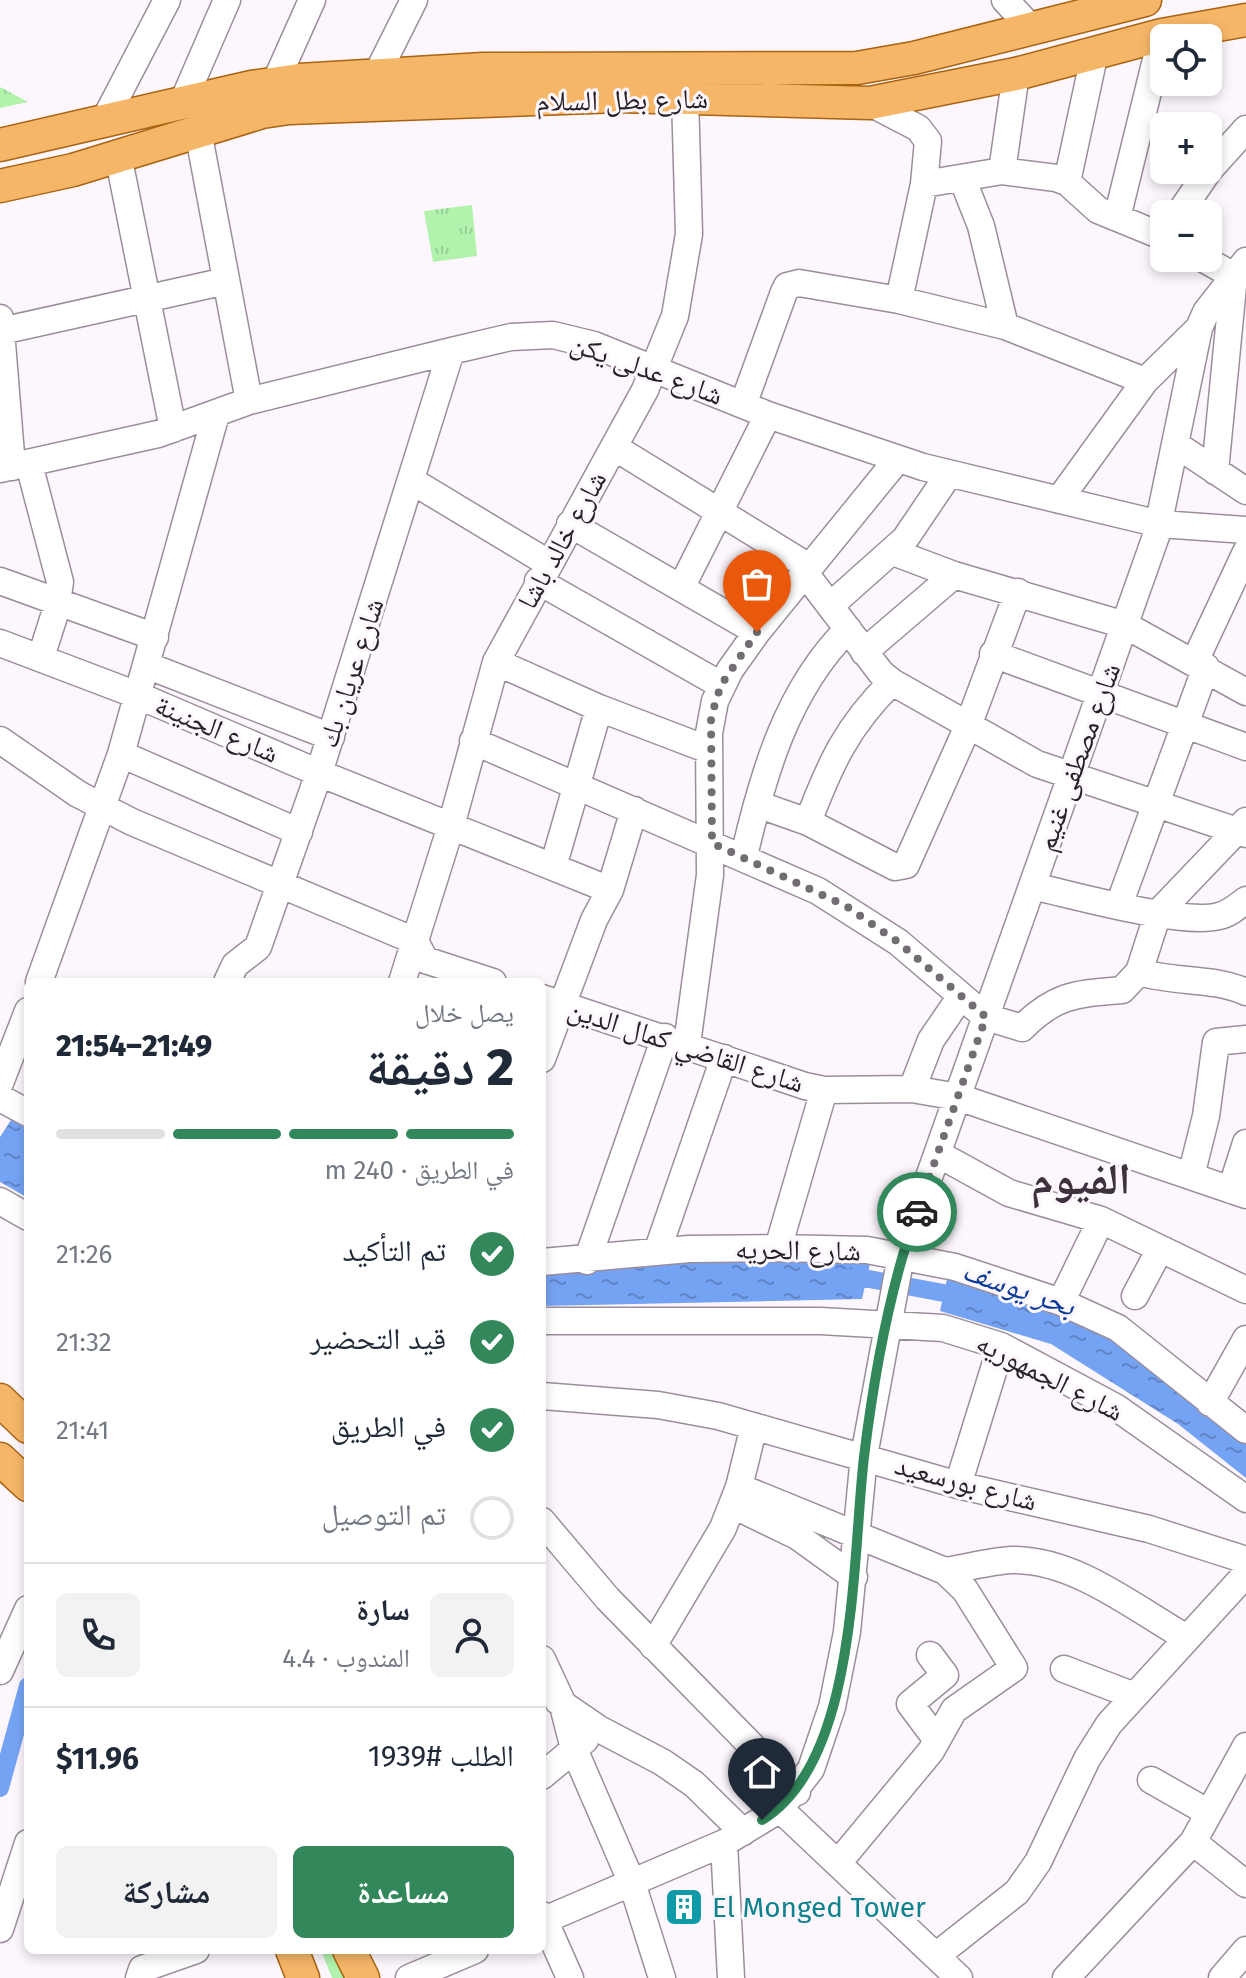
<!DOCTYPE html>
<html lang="ar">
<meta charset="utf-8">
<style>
:root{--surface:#fff;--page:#f2f2f3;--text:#1f2937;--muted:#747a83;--line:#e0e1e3;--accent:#32885b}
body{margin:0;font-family:"Fira Sans","Noto Naskh Arabic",sans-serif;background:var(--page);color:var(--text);direction:rtl;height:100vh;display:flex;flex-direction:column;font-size:30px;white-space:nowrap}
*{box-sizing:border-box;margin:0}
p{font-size:26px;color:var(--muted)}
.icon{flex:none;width:44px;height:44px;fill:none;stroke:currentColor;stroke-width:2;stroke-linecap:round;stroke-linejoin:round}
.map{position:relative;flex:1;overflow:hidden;direction:ltr}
.side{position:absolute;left:24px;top:978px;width:522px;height:976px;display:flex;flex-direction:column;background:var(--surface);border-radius:12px;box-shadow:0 4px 12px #0003;direction:rtl}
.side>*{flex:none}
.fabs{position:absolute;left:1150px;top:24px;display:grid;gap:16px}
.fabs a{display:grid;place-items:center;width:72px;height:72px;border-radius:12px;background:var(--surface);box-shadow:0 4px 12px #0003;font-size:40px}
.pin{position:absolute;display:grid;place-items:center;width:68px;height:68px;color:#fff;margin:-82px -34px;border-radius:50% 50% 50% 0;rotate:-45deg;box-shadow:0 0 8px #0007}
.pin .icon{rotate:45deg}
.courier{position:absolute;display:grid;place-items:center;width:80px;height:80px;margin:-40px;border:6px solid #32885b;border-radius:50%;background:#fff;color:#222;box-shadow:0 2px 10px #0007}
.headline em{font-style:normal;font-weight:800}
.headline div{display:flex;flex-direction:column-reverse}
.headline{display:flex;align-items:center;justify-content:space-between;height:136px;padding:0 32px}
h1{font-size:52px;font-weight:800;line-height:60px}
.bar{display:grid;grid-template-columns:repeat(4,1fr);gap:12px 8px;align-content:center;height:96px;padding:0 32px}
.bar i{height:10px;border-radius:6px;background:var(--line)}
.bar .on{background:var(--accent)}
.bar p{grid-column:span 4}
.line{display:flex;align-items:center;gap:20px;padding:0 32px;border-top:2px solid var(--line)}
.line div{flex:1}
.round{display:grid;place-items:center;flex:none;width:84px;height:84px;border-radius:12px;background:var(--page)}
ol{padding:0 32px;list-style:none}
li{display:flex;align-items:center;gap:24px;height:88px}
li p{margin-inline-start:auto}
li .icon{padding:8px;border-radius:50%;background:var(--accent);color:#fff;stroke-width:4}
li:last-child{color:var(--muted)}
li i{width:44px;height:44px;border:4px solid var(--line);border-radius:50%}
.action{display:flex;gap:16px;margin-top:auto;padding:16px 32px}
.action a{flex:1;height:92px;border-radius:12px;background:var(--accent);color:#fff;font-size:32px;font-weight:800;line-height:92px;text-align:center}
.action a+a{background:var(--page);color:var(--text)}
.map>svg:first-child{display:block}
.park{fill:url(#park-tufts)}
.water{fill:url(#water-ripples)}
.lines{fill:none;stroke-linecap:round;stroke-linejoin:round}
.canal{stroke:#75a3f4;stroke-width:18}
.minor-casing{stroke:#9b8e9c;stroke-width:29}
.major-casing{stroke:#aa6311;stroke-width:35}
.minor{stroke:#fff;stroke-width:26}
.major{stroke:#f6b668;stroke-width:32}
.done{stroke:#726d73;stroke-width:8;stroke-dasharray:0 14.4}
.route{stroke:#32885b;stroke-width:10}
.labels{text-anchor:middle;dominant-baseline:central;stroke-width:6;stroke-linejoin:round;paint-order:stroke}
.street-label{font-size:28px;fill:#272228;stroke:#fdf7fd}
.culture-label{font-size:28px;fill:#0d838f;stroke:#fdf7fd;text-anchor:start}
.water-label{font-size:30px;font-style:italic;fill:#083b97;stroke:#fdf7fd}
.town-label{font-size:44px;font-weight:bold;fill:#3c323e;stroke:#fdf7fd}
</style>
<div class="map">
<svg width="1246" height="1978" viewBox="0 0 1246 1978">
<defs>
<pattern id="park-tufts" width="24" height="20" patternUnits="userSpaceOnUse" patternTransform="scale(2)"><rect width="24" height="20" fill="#b1f2ac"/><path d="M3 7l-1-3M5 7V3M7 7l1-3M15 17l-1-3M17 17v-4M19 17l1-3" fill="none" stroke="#98cf94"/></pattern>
<pattern id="water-ripples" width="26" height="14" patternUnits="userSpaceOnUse" patternTransform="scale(2)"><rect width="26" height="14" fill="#75a3f4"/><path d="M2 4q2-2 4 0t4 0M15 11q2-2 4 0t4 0" fill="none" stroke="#6084c6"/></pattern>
</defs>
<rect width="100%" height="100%" fill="#fdf7fd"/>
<path class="park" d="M0 87 28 102 0 108Z
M472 205 477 256 433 262 424 211Z
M321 1950H342L355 1978H332Z"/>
<path class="water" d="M11 1120 28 1129V1198L0 1182V1137Z
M820 1256 870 1264 862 1299 542 1306V1267Z
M947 1279 1086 1324 1120 1339 1246 1441V1478L1178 1424 1051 1344 940 1311Z"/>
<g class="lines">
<path class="canal" d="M845 1278 869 1279 965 1297
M0 1788 28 1686"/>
<defs>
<path id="minor" d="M1005 0 1032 29
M376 76 414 0
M275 83 312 0
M870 103 918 128 928 141 924 184 899 300
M182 104 227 0
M103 123 167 0
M198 131 249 401
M118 155 173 429
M1002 171 1016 74
M962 178 981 226 1005 326
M1067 182 1095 52
M924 184 1002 171 1056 178 1067 182 1098 210 1164 237
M1179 214 1209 170 1246 129
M1117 218 1162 35
M1202 258 1234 276 1215 471
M0 318 12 467
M1 331 226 281
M743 405 784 292 787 286 799 283 899 300 1005 326 1145 381
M1175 444 1246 491
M614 447 809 567
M29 464 60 582 56 610 41 657
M0 469 158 434 249 401 451 351 511 337 553 335 594 345 768 415 923 467 1160 524 1246 530
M412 481 548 563
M1059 500 1145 381 1199 328
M570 524 757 632
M893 552 954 575 1125 625 1246 692
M805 573 881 673 892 682 1037 764 1246 834
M0 581 155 637
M538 581 721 685
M681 588 768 415
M831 605 905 539 949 474
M0 643 137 695 319 773 610 890
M864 652 954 575
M993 654 1246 747
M1195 661 1246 552
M496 662 599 708 709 750
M146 665 331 737
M0 740 78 794 132 822 415 941 425 960 493 982
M473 741 818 891 898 942 986 1017 1022 1028C1056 994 1076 994 1122 990L1139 972 1158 913 1246 821
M121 754 299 832
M757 804 808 822 895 867 906 865 968 726 1018 592
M808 822C830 764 847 726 892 682
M744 856C763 774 787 690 848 629
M553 867 599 708
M1032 886C1074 895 1182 926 1219 916 1229 914 1238 906 1246 900
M1119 905 1206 667
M1139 972C1174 983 1213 977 1246 992
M39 982 121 754 216 414
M227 982 235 965 258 947 279 887 319 773 451 351
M402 982 451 826 496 662 645 390 675 316 689 234 685 97
M542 998 805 1086 824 1090 912 1089 958 1097 1246 1195
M687 1044 710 875 709 733 715 701 730 670 757 632 897 460
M542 1059 594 920 610 890 634 810
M0 1083 28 1011
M912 1089 931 1040 961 996
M0 1098 28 1113
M938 1154 1009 1193 1101 1220 1246 1290
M1191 1176 1206 1116 1216 1042 1246 1039
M1231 1190 1246 1143
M0 1201 28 1217
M778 1248 824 1090
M657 1252 724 1058
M587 1261 665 1037
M542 1262 689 1249 778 1248 867 1250 955 1267 1061 1302 1118 1328 1246 1430
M1135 1296 1160 1249
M1061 1302 1101 1220
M542 1321H821L943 1328 1001 1346 1117 1408 1246 1499
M542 1396 658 1405 718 1416 958 1485 1149 1529 1246 1560
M1210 1403 1246 1339
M958 1485 1001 1346
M739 1487 945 1571 965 1590 1014 1668 954 1710 931 1751 838 1863
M733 1505 797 1536 854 1577
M542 1521 608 1599 797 1792
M945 1571C966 1568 990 1561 1012 1560 1074 1559 1133 1607 1185 1637
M653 1646 723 1528 739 1487 754 1426
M930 1655 945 1675 910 1704 937 1740
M542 1659 562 1702 574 1749 632 1883 662 1978
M1064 1669 1132 1695
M0 1671 28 1609
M558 1701 599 1729 662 1762 694 1784 743 1832
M542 1776 585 1740
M1151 1780 1209 1813
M780 1809 959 1978
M1193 1842 1246 1884
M724 1843 731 1978
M542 1915 570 1978
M542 1921 724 1843 780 1809 811 1769 832 1707 847 1632 864 1456 901 1256 1156 536 1199 328 1206 312 1246 261
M0 1929 28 1843
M937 1955 1017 1892 1038 1862 1087 1759 1109 1724 1246 1574
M139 1978 142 1969 196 1950
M409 1978 475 1950
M1066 1978 1193 1842 1246 1746
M1222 1978 1246 1950"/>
<path id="major" d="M0 145 251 87 299 80 483 69 857 68 914 58 1145 0
M0 186 73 170 262 112 289 108 619 96 870 103 1016 74 1162 35 1246 20
M0 1400 28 1427
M0 1459 28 1485
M292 1950 303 1978
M349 1950 363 1978"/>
</defs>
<use href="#minor" class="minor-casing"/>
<use href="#major" class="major-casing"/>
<use href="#minor" class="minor"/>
<use href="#major" class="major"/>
</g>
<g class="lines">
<path class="done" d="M757 632 721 685 711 717 712 843 846 906 898 942 986 1017 917 1212"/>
<path class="route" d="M762 1820C858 1762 852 1558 864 1457 874 1375 889 1289 917 1212"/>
</g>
<defs>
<symbol id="building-square" viewBox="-11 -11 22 22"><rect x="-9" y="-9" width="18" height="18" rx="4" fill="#0f9aa8" stroke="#fdf7fd"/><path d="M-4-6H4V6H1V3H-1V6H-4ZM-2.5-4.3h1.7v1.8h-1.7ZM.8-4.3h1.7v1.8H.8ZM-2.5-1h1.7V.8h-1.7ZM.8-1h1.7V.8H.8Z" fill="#fff"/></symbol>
</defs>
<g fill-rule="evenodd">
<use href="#building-square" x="662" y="1885" width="44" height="44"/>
</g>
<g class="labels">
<g class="street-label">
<text transform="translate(622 100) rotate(-1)">شارع بطل السلام</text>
<text transform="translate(647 369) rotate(20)">شارع عدلى يكن</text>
<text transform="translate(562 540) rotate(-61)">شارع خالد باشا</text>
<text transform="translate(351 673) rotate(-72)">شارع عريان بك</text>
<text transform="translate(217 729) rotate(23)">شارع الجنينة</text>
<text transform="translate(1078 757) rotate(-70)">شارع مصطفى غنيم</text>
<text transform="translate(686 1046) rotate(18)">شارع القاضي كمال الدين</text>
<text transform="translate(798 1250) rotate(1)">شارع الحريه</text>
<text transform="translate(1050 1377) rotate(27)">شارع الجمهوريه</text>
<text transform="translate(966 1483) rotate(15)">شارع بورسعيد</text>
</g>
<g class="culture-label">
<text x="712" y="1907">El Monged Tower</text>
</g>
<g class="water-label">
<text transform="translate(1019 1288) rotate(19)">بحر يوسف</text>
</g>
<g class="town-label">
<text x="1081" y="1179">الفيوم</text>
</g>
</g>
</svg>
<div class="fabs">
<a><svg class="icon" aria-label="locate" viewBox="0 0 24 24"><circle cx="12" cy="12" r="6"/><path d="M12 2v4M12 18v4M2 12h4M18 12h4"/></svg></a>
<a>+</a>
<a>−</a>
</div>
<div class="pin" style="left:757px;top:632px;background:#ea580c"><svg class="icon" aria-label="bag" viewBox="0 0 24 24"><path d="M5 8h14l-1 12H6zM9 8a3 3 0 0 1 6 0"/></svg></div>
<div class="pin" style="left:762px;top:1820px;background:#1f2937"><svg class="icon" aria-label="home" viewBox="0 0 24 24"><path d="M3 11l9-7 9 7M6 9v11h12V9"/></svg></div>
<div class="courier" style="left:917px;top:1212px"><svg class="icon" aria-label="car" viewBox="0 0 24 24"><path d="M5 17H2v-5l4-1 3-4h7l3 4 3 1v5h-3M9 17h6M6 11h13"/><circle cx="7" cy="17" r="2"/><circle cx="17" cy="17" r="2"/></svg></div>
<section class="side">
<div class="headline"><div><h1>2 دقيقة</h1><p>يصل خلال</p></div><em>21:49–21:54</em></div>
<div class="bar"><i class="on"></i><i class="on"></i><i class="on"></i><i></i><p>في الطريق · 240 m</p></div>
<ol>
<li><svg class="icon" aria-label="check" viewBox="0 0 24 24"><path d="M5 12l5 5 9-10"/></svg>تم التأكيد<p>21:26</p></li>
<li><svg class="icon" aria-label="check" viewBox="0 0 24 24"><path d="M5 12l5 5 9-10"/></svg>قيد التحضير<p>21:32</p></li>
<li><svg class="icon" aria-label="check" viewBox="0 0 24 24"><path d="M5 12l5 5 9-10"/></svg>في الطريق<p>21:41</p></li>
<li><i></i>تم التوصيل</li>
</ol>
<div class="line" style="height:144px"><a class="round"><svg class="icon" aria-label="person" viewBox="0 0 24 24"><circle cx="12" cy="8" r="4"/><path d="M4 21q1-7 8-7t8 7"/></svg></a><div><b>سارة</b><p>المندوب · 4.4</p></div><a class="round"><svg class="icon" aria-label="phone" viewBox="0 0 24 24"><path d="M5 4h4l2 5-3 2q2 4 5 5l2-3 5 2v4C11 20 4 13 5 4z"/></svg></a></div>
<div class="line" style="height:104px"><div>الطلب #1939</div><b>$11.96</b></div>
<div class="action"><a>مساعدة</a><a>مشاركة</a></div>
</section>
</div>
